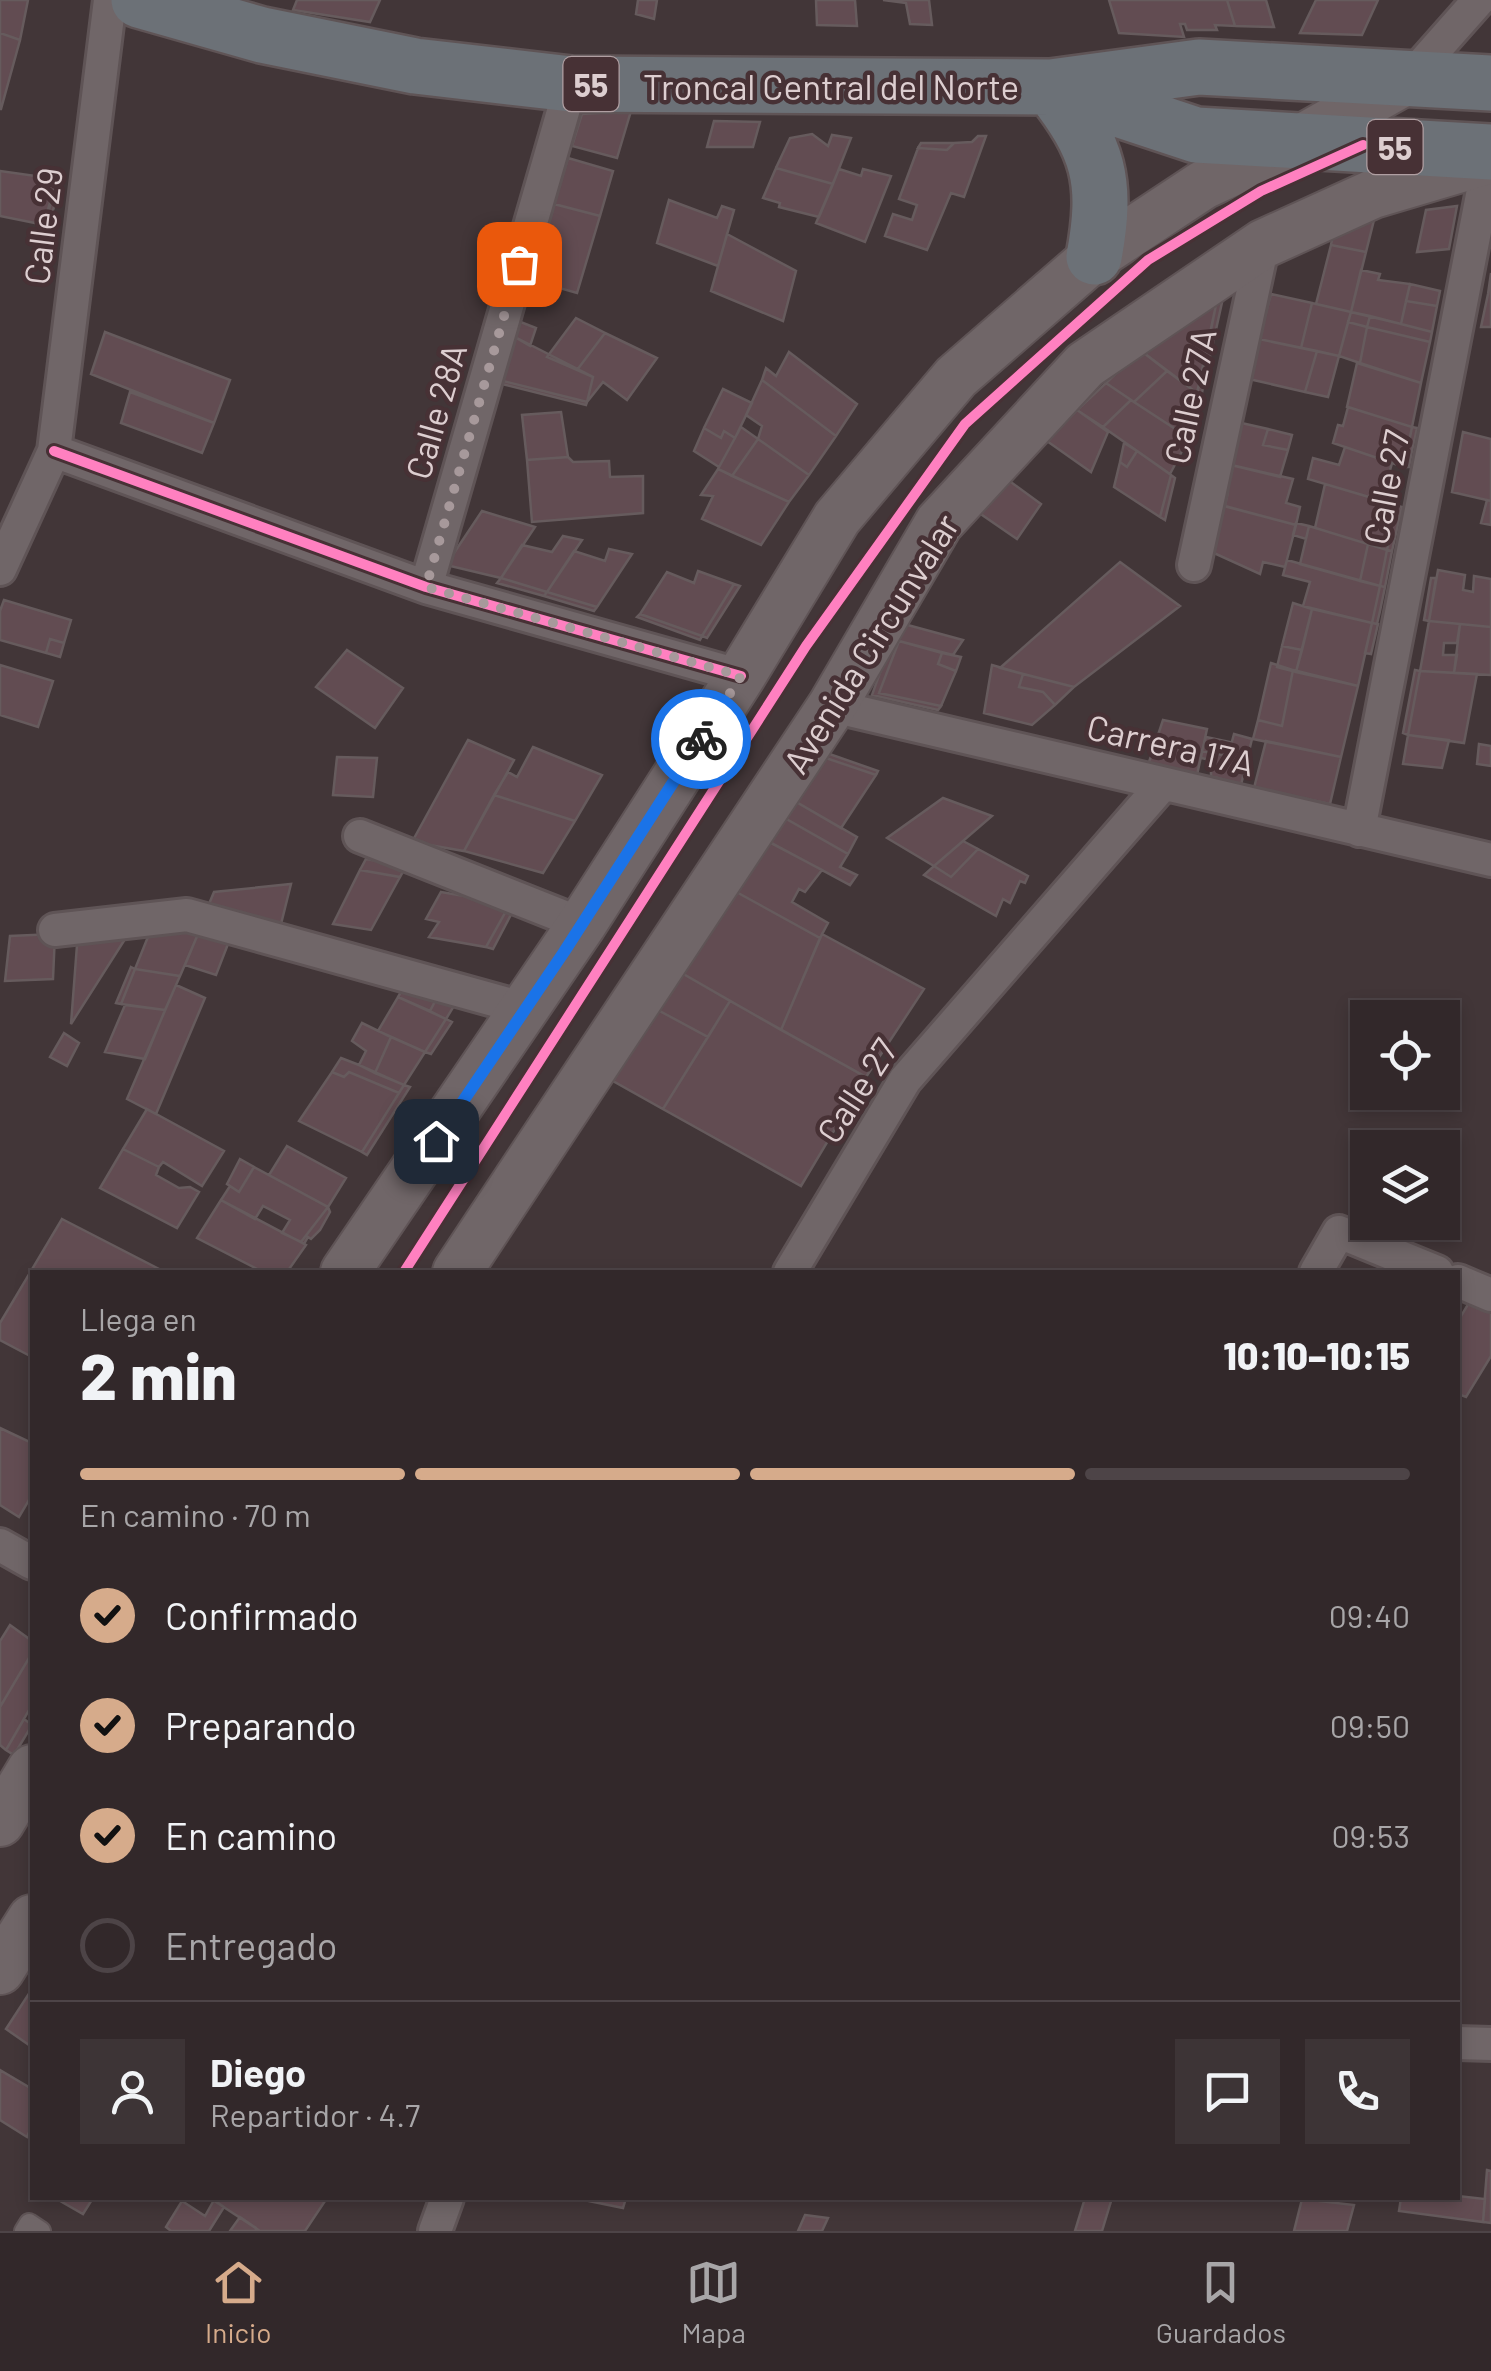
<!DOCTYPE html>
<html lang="es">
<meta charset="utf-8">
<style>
:root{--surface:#32282a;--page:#3d3436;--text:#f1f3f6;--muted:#a8a6a8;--line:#4d4447;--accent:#d6ab8b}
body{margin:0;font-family:Barlow,sans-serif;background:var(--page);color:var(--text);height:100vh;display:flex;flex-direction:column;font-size:38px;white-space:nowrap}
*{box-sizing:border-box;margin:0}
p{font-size:32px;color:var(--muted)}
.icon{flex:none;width:55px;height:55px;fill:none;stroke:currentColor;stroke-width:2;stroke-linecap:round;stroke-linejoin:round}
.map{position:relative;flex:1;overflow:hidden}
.panel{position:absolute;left:30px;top:1270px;width:1430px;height:930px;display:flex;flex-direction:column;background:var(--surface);border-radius:0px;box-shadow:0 5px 15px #0003,0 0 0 2px var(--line)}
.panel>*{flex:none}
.fabs{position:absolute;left:1350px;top:1000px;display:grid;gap:20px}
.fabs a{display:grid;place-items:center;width:110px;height:110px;border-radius:0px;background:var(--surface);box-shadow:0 5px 15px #0003,0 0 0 2px var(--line);font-size:50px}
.pin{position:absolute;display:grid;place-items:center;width:85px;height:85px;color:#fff;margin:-42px;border-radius:20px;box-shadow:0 5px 15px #0006}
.courier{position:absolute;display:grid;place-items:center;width:100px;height:100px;margin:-50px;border:8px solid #1a73e8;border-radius:50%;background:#fff;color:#222;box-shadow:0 2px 12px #0007}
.headline em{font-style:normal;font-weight:800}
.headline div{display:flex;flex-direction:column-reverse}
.headline{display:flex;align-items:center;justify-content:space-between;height:170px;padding:0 50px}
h1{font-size:65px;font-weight:800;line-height:75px}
.bar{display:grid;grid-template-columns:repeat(4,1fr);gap:15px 10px;align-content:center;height:120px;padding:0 50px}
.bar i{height:12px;border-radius:8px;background:var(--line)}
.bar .selected{background:var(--accent)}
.bar p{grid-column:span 4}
.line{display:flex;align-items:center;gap:25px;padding:0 50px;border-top:2px solid var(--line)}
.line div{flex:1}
.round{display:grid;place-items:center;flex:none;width:105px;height:105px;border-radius:0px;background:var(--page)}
ol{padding:0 50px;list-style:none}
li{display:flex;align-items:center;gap:30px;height:110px}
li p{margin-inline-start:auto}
li .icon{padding:10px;border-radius:50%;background:var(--accent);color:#111;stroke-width:4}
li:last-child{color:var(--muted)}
li i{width:55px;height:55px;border:5px solid var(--line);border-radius:50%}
.tab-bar{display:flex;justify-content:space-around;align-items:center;height:140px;border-top:2px solid var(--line);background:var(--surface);font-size:28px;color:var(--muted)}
.tab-bar a{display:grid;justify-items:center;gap:5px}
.tab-bar .selected{color:var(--accent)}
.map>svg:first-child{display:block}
.building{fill:#624c52;stroke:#665b5d;stroke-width:2.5}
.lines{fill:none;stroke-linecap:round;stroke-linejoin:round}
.service-casing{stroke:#5f5456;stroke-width:22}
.minor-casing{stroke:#5f5456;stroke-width:38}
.secondary-casing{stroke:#5f5456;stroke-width:52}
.trunk-casing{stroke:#5f5456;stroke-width:60}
.service{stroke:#706668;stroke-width:18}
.minor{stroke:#706668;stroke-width:32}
.secondary{stroke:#706668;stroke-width:48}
.trunk{stroke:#6c7177;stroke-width:55}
.cycleway-casing{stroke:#473135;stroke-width:16}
.cycleway{stroke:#ff80c0;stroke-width:10}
.done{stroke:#a7999b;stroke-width:10;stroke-dasharray:0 18}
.route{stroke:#1a73e8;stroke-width:12}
.labels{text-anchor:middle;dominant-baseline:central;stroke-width:9;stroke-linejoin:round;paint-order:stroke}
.shield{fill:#473135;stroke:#b09fa2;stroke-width:2.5}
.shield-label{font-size:32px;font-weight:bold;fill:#ddced0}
.street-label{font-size:35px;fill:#ddced0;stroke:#473135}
</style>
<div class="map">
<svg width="1491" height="2231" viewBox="0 0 1491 2231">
<rect width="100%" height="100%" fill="#423638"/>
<path class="building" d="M0 0H28L20 40 0 33Z
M297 0H380L370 22 293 10Z
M638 0H657L654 19 636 14Z
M816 0H855L857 26 817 25Z
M883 0H929L932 25 910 24 906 3Z
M1109 0H1227L1235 26 1215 25 1217 30H1187L1185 24H1180L1184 37 1119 33Z
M1227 0H1266L1274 27 1235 26Z
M1316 0H1378L1362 35 1300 33Z
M0 33 20 40 1 109H0Z
M631 111 617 158 572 146 582 114Z
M714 121 760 122 753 147H707Z
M812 134 828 146 832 135 851 138 833 184 776 168 790 138Z
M978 136H986L964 197 951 193 927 250 885 236 893 214 912 220 917 205 899 199 918 148 947 150 954 143 972 142Z
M921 143H954L947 150 918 148Z
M568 158 613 171 600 216 554 204Z
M776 168 833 184 819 217 779 207 780 203 763 198Z
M839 169 861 176 863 169 891 176 865 242 816 223Z
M0 171 57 179 45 225 0 216Z
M57 179 63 180 48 225 46 216Z
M669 200 717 218 722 206 734 210 718 266 657 243Z
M554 204 600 216 577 293 531 280Z
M1457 206 1449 249 1417 252 1426 210Z
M1375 216 1366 252 1331 245 1334 229Z
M727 234 796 271 783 321 711 291Z
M1331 245 1366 252 1351 312 1316 304Z
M1361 270 1380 274 1378 280 1410 284 1401 324 1351 312Z
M1491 273V327H1481L1488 294Z
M1410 284 1440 291 1437 306 1406 301Z
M1271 294 1312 303 1301 348 1259 339Z
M1223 298 1201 397 1197 393 1216 305 1140 350Z
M1406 301 1437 306 1432 332 1401 324Z
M1312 303 1351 312 1339 356 1301 348Z
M1216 305 1201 380 1197 393 1140 350Z
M1351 312 1370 316 1367 327 1348 322Z
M1370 316 1432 332 1430 342 1367 327Z
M576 318 605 333 577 370 547 357Z
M518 321 536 328 530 346 513 336Z
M1348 322 1367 327 1360 363 1339 356Z
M1367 327 1430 342 1421 383 1360 363Z
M105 332 230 380 214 423 91 374Z
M605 333 657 358 627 400 603 382 587 402 593 377 577 370Z
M513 336 593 377 587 402 499 380Z
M1259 339 1317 351 1305 392 1249 379Z
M1140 350 1167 371 1134 402 1106 383Z
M1317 351 1339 356 1328 397 1305 392Z
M789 352 857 404 836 436 762 380 766 368 776 376Z
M1357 363 1421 383 1412 427 1347 407Z
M1167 371 1197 393 1189 438 1134 402Z
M499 380 587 402 586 405 498 383Z
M762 380 836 436 809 475 758 439 762 426 746 415Z
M1106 383 1131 400 1103 427 1077 410Z
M723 389 752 403 735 438 724 431 721 438 704 428Z
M130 392 214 423 202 453 121 423Z
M1197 393 1201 397 1193 441 1189 438Z
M1131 400 1189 438 1170 474 1103 427Z
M1348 407 1412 427 1404 467 1333 443 1338 425 1343 426Z
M1077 410 1108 432 1091 472 1044 439Z
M561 412 568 457 527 460 522 415Z
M1237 422 1268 429 1263 445 1288 450 1280 477 1227 464Z
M741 427 758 439 732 476 718 469Z
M1412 427 1417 428 1412 451 1409 467H1404Z
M704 428 721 438 724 431 735 438 719 467 694 451Z
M1268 429 1292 435 1288 450 1263 445Z
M1463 432 1491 439V501L1452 492Z
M758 439 809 475 789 502 732 476Z
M1124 443 1137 451 1127 467 1120 462Z
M1345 447 1392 463 1387 481 1400 485 1396 505 1308 479 1313 458 1339 465Z
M1137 451 1171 475 1160 517 1114 487 1120 462 1127 467Z
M568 457 573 462 609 461 610 477 643 476V513L532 522 527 460Z
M1227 464 1293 479 1286 503 1300 507 1296 525 1225 506 1228 492 1220 489Z
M718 469 789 502 761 545 702 519 713 496 701 495Z
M993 469 1041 504 1017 539 969 506Z
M1171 475 1175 478 1165 520 1160 517Z
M1325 484 1396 505 1387 550 1315 528Z
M1487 500 1491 501V525L1481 523Z
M1216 504 1296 525 1285 567 1263 562 1260 574 1205 549Z
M1396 505 1402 507 1392 551 1387 550Z
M482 511 535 527 501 578 446 565Z
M1296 523 1309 526 1306 539 1293 535Z
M1309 526 1368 544 1360 581 1300 564Z
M563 536 582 540 547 592 501 578 522 545 552 552Z
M1368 544 1387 550 1380 586 1360 581Z
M609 549 632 554 597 607 547 592 574 551 605 561Z
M1387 550 1392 551 1385 587 1380 586Z
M1287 560 1380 586 1372 623 1303 606 1310 582 1283 575Z
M1120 562 1180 606 1074 687 1000 668Z
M1438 570 1465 575 1463 590 1473 592 1474 576 1491 579V627L1429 621Z
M698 571 734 584 702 636 640 614 667 572 694 583Z
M501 578 547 592 544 596 497 583Z
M1431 578H1436L1429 621 1424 620Z
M734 584 740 586 707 638 702 636Z
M1380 586 1385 587 1380 611 1377 624 1372 623Z
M547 592 597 607 594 611 544 596Z
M4 600 71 620 64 643 50 639 46 653 0 640V611Z
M1293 603 1312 609 1302 650 1282 646Z
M1312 609 1372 623 1358 686 1296 672Z
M640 614 702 636 700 640 637 617Z
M1429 621 1460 624 1457 643H1444L1443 655H1457L1454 673 1420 671Z
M1372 623 1378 624 1371 654 1365 653Z
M904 624 963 640 953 655 895 640Z
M1460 624 1491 627V675L1454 673Z
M50 639 64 643 60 657 46 653Z
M892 639 899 641 879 693 941 706 938 710 872 695Z
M899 641 942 653 938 664 956 671 941 706 879 693Z
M1282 646 1302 650 1296 672 1277 667Z
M347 650 403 688 375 728 316 687Z
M942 653 961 657 956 671 938 664Z
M1271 663 1293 670 1282 726 1258 720Z
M0 665 53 681 38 727 0 715Z
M992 665 1023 674 1019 687 1043 692 1055 705 1032 725 984 713Z
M1293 670 1358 686 1341 757 1253 739 1258 720 1282 726Z
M1415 670 1420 671 1408 735 1403 733Z
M1420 671 1477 674 1464 743 1408 735Z
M1023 674 1074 687 1055 705 1043 692 1019 687Z
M1163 720 1207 729 1197 775 1148 765Z
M1234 734 1252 739 1241 785 1211 776V760L1201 758 1202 751 1222 755 1225 744 1231 745Z
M1408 735 1449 740 1442 768 1403 764Z
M1206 737 1230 742 1231 745 1225 744 1222 755 1202 751Z
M468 740 514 760 464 851 412 842Z
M1266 741 1341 757 1330 804 1254 788Z
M1479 744 1491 746V766L1477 764Z
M533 747 602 775 575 821 494 795 508 772 517 777Z
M818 750 878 771 876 775 820 756Z
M820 756 876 775 841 828 793 800Z
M337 757 377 758 373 797 333 795Z
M494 795 575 821 543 873 464 851Z
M943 798 992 816 934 866 887 838Z
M793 800 857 837 848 854 783 817Z
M783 817 848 854 840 867 857 875 850 885 768 841Z
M763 839 822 870 805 892 799 889 792 902 828 923 820 938 731 889Z
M963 841 978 849 951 877 934 866Z
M978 849 1028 876 1025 883 1020 881 1010 903 1003 899 996 916 924 875 934 866 951 877Z
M366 859 406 866 400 877 360 870Z
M360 870 400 877 371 930 333 924Z
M291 884 279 932 209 904 214 892Z
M731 889 820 938 781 1030 680 972Z
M441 892 510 904 486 947 429 937 439 922 426 919Z
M510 904 516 905 493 949 486 947Z
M134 925 71 1024 78 932Z
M152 927 198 934 180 976 135 969Z
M55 934 53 979 5 981 10 936Z
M198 934 228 944 216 975 185 965Z
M822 934 924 989 866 1077 781 1030Z
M131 967 135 969 121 1004 116 1003Z
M135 969 180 976 165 1010 121 1004Z
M680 972 730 1001 708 1037 656 1009Z
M176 985 205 998 156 1114 127 1099Z
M405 985 440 992 430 1011 398 997Z
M440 992 460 996 446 1019 430 1011Z
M398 997 446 1019 425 1052 378 1031Z
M730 1001 866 1077 801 1186 663 1109Z
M125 1005 165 1010 145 1059 105 1052Z
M656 1009 708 1037 663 1109 613 1081Z
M446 1019 452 1022 431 1054 425 1052Z
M362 1023 391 1037 375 1073 359 1065 366 1051 352 1041Z
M64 1033 79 1043 67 1066 50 1057Z
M391 1037 425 1052 404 1085 375 1073Z
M341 1058 359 1065 404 1085 399 1093 349 1072 344 1077 332 1072Z
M332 1072 344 1077 349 1072 399 1093 362 1152 299 1121Z
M404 1085 410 1087 367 1155 362 1152Z
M147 1109 224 1151 202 1186 163 1162 159 1167 123 1149Z
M287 1146 346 1178 328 1207 269 1175Z
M123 1149 159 1167 156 1175 179 1188 190 1187 199 1192 177 1228 100 1188Z
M240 1159 254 1167 239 1192 227 1184Z
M254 1167 328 1207 301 1242 282 1233 290 1220 263 1206 255 1219 221 1200 230 1186 239 1192Z
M221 1200 306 1245 287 1272H263L197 1238Z
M328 1207 330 1212 320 1230 311 1239 308 1237 304 1244 301 1242Z
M62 1219 165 1272H32V1357L0 1340V1323Z
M1470 1301 1491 1310V1356L1466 1397 1458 1394V1321Z
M0 1428 32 1443V1495L19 1517 0 1505Z
M10 1625 32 1641V1653L0 1707V1641Z
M32 1653V1705L6 1750 0 1745V1707Z
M24 1719 32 1725 14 1755 6 1750Z
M32 1989V2047L6 2029Z
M0 2070 32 2089V2125L27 2137 0 2120Z
M1487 2170 1491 2171V2223L1483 2222Z
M1458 2196 1485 2199 1483 2222 1399 2211 1401 2198Z
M55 2198H93L83 2214Z
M215 2198H327L305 2231H260L213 2200Z
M574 2198H626L623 2208Z
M1085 2198H1112L1102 2231H1075Z
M1302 2199 1354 2205 1347 2231H1294Z
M214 2200 224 2207 209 2231H171L166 2227 182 2201 205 2216Z
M805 2215 828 2218 822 2231H798Z
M240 2217 256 2228V2231H230Z"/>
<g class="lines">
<defs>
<path id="service" d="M24 2231 29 2223 41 2231"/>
<path id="minor" d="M1410 78 1479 0
M54 451 426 587 741 676
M1194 565 1263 244
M0 569 54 451 110 0
M426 587 571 84
M832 706 1491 860
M1359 830 1489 159
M360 836 582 924
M55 930 187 915 526 1009
M790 1272 905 1080 1163 784
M1316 1272 1339 1232 1437 1272
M1458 1281 1491 1295
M0 1545 32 1563
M1458 2043 1491 2044
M435 2231 447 2198"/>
<path id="secondary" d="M345 1272 582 924 741 676 837 518 956 377 1094 257 1203 185 1298 141 1410 78
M457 1272 832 706 939 523 1085 365 1263 244 1373 194 1491 159
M0 1822 32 1769
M0 1970 32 1919"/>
<path id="trunk" d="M139 0 262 35 415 66 571 84 1051 87 1199 67 1491 83
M1051 87C1099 148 1108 181 1094 257
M1063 91 1196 135 1491 152"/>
</defs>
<use href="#service" class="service-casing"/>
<use href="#minor" class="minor-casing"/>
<use href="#secondary" class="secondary-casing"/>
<use href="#trunk" class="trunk-casing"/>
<use href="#service" class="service"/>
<use href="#minor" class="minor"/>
<use href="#secondary" class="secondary"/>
<use href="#trunk" class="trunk"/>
<defs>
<path id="cycleway" d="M54 451 426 587 741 676
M404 1272 806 646 965 424 1148 260 1261 191 1363 145"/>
</defs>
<use href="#cycleway" class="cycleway-casing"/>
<use href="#cycleway" class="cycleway"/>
</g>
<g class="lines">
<path class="done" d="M519 264 426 587 741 676 701 739"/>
<path class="route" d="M436 1141 564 952 701 739"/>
</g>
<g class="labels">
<g class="shield">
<rect x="563.5" y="57" width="55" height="54" rx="8"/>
<rect x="1367.5" y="120" width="55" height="54" rx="8"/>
</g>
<g class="shield-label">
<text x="591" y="84">55</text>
<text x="1395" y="147">55</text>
</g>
<g class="street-label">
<text x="831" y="86">Troncal Central del Norte</text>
<text transform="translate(42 226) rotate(-83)">Calle 29</text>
<text transform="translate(1189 396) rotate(-78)">Calle 27A</text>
<text transform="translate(435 411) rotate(-74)">Calle 28A</text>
<text transform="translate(1385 487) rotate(-79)">Calle 27</text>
<text transform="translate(870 643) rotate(-58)">Avenida Circunvalar</text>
<text transform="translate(1171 744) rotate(13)">Carrera 17A</text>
<text transform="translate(856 1090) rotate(-57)">Calle 27</text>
</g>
</g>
</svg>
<div class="fabs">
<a><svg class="icon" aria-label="locate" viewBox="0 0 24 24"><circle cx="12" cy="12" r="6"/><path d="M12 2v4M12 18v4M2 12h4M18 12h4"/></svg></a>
<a><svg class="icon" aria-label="layers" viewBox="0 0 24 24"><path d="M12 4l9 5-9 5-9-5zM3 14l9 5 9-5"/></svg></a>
</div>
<div class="pin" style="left:519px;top:264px;background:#ea580c"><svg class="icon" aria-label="bag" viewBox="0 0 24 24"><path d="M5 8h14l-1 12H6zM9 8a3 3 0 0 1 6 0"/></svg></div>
<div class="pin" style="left:436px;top:1141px;background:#1f2937"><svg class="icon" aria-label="home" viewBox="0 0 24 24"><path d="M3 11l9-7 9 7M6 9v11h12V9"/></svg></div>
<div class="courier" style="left:701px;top:739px"><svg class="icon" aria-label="bike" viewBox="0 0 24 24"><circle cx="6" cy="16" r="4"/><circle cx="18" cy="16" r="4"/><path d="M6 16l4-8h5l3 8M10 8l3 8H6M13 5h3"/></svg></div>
<section class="panel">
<div class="headline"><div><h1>2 min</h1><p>Llega en</p></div><em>10:10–10:15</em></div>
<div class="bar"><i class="selected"></i><i class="selected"></i><i class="selected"></i><i></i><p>En camino · 70 m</p></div>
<ol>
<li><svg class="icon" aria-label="check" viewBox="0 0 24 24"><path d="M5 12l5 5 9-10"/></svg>Confirmado<p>09:40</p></li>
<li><svg class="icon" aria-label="check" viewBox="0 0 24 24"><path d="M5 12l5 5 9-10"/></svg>Preparando<p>09:50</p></li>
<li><svg class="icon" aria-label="check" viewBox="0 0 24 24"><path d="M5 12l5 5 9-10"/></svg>En camino<p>09:53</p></li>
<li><i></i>Entregado</li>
</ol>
<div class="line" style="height:180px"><a class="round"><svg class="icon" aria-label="person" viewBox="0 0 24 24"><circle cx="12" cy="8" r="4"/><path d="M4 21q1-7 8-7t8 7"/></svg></a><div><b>Diego</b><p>Repartidor · 4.7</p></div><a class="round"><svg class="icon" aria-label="chat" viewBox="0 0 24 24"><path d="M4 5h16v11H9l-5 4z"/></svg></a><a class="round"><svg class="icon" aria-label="phone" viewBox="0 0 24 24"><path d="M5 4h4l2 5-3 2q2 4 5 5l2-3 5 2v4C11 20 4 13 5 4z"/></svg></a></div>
</section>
</div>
<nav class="tab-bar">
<a class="selected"><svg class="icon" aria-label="home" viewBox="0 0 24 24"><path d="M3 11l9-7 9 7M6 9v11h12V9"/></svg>Inicio</a>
<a><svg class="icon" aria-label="map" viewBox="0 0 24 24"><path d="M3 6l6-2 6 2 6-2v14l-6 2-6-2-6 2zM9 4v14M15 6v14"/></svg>Mapa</a>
<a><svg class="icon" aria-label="saved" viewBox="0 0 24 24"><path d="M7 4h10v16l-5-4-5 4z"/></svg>Guardados</a>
</nav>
